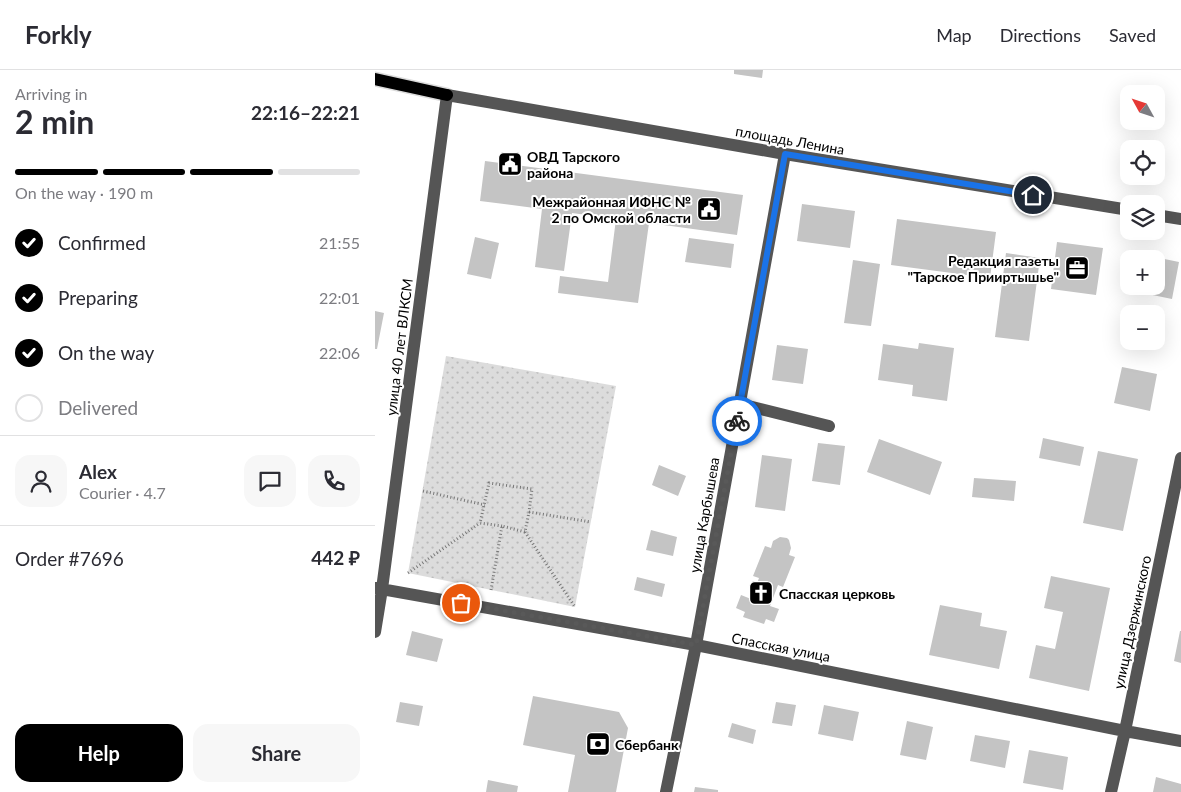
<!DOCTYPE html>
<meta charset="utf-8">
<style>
:root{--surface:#fff;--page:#f7f7f7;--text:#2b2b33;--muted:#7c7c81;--line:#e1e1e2;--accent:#000}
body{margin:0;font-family:Lato,sans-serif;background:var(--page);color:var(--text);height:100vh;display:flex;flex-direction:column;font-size:19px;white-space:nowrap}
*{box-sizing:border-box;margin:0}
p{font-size:16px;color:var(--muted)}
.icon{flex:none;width:28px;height:28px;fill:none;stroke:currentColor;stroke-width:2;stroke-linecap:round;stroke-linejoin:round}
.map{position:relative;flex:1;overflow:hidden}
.drawer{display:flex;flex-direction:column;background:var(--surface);width:375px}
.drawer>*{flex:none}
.needle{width:32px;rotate:310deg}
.fabs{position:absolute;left:745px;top:15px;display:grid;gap:10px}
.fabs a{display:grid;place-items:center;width:45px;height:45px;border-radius:10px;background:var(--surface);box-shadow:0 5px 20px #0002;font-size:25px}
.pin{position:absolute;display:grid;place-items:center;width:42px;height:42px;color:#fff;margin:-21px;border:2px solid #fff;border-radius:50%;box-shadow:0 1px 5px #0007}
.courier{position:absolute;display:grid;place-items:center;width:50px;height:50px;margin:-25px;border:4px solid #1a73e8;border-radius:50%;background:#fff;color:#222;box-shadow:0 1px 6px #0007}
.headline em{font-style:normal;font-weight:700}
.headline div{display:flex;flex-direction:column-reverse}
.headline{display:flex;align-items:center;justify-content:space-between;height:85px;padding:0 15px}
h1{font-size:32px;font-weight:700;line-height:38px}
.bar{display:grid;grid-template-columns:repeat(4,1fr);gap:8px 5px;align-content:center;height:60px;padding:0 15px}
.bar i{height:6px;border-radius:4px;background:var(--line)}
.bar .selected{background:var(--accent)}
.bar p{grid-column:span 4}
.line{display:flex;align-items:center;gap:12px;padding:0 15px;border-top:1px solid var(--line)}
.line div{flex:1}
.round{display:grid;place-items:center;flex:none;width:52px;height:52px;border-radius:15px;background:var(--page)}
ol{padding:0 15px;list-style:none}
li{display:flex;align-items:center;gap:15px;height:55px}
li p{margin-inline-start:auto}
li .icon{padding:5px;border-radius:50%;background:var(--accent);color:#fff;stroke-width:4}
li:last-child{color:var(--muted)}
li i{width:28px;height:28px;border:2px solid var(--line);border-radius:50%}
.button{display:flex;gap:10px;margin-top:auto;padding:10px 15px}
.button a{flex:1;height:58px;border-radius:15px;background:var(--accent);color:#fff;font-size:20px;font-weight:700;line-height:58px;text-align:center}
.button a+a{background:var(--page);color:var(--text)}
header{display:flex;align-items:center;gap:30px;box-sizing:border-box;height:70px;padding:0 25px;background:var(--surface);border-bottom:1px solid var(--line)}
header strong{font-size:24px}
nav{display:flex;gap:28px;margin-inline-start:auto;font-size:18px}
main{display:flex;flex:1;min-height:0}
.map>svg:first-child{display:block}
.grass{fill:url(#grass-dots)}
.building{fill:#c4c4c4}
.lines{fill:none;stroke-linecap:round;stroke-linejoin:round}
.major-casing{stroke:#dbdbdb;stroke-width:15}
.path{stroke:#777;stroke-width:3;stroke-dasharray:1 2.5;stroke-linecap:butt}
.minor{stroke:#555;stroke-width:12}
.major{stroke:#000;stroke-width:12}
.done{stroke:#595959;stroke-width:5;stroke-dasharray:0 9}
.route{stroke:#1a73e8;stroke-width:6}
.labels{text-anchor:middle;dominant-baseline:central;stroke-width:4;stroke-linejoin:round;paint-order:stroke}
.street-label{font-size:14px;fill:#000;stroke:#fff}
.poi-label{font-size:14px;font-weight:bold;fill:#000;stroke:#fff;text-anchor:start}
</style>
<header>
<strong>Forkly</strong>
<nav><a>Map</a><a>Directions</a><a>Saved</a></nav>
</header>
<main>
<section class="drawer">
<div class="headline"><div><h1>2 min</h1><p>Arriving in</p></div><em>22:16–22:21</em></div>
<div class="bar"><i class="selected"></i><i class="selected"></i><i class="selected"></i><i></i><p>On the way · 190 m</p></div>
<ol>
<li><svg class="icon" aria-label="check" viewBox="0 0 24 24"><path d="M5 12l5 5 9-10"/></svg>Confirmed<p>21:55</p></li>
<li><svg class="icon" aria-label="check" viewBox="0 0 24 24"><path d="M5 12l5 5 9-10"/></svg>Preparing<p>22:01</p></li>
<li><svg class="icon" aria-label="check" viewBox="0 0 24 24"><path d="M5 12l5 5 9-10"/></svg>On the way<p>22:06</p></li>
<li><i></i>Delivered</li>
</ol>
<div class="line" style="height:90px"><a class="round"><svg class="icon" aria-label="person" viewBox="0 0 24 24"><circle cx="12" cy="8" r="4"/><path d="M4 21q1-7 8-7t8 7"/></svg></a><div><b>Alex</b><p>Courier · 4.7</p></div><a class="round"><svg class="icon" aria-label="chat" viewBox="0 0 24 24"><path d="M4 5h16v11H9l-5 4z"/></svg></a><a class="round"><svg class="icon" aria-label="phone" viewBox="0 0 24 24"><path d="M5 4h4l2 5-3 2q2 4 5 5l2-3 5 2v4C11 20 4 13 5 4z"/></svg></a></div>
<div class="line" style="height:65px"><div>Order #7696</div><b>442 ₽</b></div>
<div class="button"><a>Help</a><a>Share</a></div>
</section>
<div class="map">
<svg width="806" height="722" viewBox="0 0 806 722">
<defs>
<pattern id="grass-dots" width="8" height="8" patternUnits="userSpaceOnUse" patternTransform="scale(1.25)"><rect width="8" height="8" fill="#dcdcdc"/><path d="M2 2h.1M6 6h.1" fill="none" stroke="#bbb" stroke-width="1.8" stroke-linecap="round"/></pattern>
</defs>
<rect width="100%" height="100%" fill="#fff"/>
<path class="grass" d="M71 286 241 316 200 537 33 503Z"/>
<path class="building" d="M359 0H388L387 8 359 4Z
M110 91 368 125 362 165 274 153 263 233 183 223 185 206 233 212 241 149 197 143 189 201 160 197 167 139 105 131Z
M427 134 480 141 475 178 422 171Z
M522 149 621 162 615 208 516 195Z
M100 167 124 173 116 209 92 204Z
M314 168 359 174 356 198 310 192Z
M682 172 728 178 721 225 676 219Z
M631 183 665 188 654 271 620 267Z
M765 184 804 192 797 229 758 221 759 216H781V189H764Z
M478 190 505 194 496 256 469 253Z
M0 241 9 243 2 279H0Z
M544 273 579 278 572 331 537 326 538 315 503 310 508 274 543 279Z
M402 275 433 279 428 314 397 310Z
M747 297 782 304 775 341 739 333Z
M668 368 709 377 705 396 664 388Z
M504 369 567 392 555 425 492 402Z
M443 373 470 376 465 415 437 411Z
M723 381 763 389 748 461 708 453Z
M387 385 417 389 410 441 380 437Z
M284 395 311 406 303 426 277 415Z
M599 408 641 411 639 431 597 427Z
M276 460 302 467 298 486 271 480Z
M405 467 412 468 414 470 416 478 414 485 420 487 408 517 403 515 395 536 404 539 399 552 391 549 389 554 368 547 370 542 361 538 366 525 376 529 384 508 378 506 390 476 396 478 398 471Z
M676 506 735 518 714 621 654 608 661 575 680 579 688 542 669 538Z
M262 507 290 514 287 527 259 520Z
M565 535 607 543 605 556 632 561 624 599 554 585Z
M37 561 68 569 62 592 31 585Z
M805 561H806V593L799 591Z
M158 626 244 642 253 658 241 722H193L200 685 148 675Z
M25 632 48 636 44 656 21 652Z
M401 632 421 635 417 656 397 653Z
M449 635 484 642 478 671 443 664Z
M532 651 558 657 551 690 525 685Z
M357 653 381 660 378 674 353 667Z
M600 665 635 671 630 698 595 691Z
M654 680 693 687 688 720 648 713Z
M781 707 806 714V722H778Z
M113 710 143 716 142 722H111Z
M320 717 343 720V722H319Z"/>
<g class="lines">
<defs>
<path id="major" d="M0 9 72 25"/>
</defs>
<use href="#major" class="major-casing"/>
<path class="path" d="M48 421 110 435
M154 442 216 452
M150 462 200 537
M33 503 105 453
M116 520 127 456 150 462 154 442 157 419 114 413 105 453 127 456"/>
<path class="minor" d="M781 145 806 149
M365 334 454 356
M0 518 321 575 750 661 806 671
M0 562 7 519 72 25 410 84 754 140
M291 722 321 575 410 84
M736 722 750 661 806 388"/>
<use href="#major" class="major"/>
</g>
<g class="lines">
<path class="done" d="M86 533 321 575 362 351"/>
<path class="route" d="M362 351 410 84 658 125"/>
</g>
<defs>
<symbol id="civic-square" viewBox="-11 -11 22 22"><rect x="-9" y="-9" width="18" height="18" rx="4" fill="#000" stroke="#fff"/><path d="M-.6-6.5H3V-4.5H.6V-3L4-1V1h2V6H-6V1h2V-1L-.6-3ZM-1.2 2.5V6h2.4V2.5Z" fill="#fff"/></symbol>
<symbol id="office-square" viewBox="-11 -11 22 22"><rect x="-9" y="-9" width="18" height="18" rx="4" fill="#000" stroke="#fff"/><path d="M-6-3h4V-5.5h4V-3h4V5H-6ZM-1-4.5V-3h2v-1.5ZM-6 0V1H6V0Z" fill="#fff"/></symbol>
<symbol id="church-square" viewBox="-11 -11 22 22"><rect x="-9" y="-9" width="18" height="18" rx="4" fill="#000" stroke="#fff"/><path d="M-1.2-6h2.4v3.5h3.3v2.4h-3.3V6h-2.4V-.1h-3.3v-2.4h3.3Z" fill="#fff"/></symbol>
<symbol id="bank-square" viewBox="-11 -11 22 22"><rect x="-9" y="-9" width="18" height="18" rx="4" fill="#000" stroke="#fff"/><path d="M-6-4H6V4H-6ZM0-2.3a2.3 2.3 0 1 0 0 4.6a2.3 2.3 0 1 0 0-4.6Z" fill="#fff"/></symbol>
</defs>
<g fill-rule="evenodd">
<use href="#civic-square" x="121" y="80" width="28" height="28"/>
<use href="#civic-square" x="320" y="125" width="28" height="28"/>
<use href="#office-square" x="688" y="184" width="28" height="28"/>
<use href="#church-square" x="372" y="509" width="28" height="28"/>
<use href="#bank-square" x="209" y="660" width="28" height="28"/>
</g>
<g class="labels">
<g class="street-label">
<text transform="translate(415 70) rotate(10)">площадь Ленина</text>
<text transform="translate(24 277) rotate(-83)">улица 40 лет ВЛКСМ</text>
<text transform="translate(329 445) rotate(-80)">улица Карбышева</text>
<text transform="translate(757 552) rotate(-78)">улица Дзержинского</text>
<text transform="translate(406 577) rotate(11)">Спасская улица</text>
</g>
<g class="poi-label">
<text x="152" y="86">ОВД Тарского<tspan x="152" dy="16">района</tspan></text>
<text x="316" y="131" text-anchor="end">Межрайонная ИФНС №<tspan x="316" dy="16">2 по Омской области</tspan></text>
<text x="684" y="190" text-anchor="end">Редакция газеты<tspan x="684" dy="16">"Тарское Прииртышье"</tspan></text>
<text x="404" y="523">Спасская церковь</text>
<text x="240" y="674">Сбербанк</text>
</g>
</g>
</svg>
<div class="fabs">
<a><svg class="needle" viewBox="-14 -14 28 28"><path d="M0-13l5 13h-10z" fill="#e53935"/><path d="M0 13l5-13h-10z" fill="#7c7c81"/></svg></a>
<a><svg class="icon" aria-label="locate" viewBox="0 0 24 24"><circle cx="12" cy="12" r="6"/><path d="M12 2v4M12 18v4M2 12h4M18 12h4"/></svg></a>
<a><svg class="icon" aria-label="layers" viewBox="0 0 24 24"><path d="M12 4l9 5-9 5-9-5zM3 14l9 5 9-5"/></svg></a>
<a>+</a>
<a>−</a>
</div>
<div class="pin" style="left:86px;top:533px;background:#ea580c"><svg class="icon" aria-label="bag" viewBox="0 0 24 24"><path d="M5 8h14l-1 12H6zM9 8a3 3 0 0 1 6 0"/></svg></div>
<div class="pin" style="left:658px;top:125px;background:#1f2937"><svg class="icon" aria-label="home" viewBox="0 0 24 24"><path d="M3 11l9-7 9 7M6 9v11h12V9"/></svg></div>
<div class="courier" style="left:362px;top:351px"><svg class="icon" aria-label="bike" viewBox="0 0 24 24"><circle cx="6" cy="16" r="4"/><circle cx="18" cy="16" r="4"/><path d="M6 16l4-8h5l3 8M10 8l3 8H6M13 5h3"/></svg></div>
</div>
</main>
